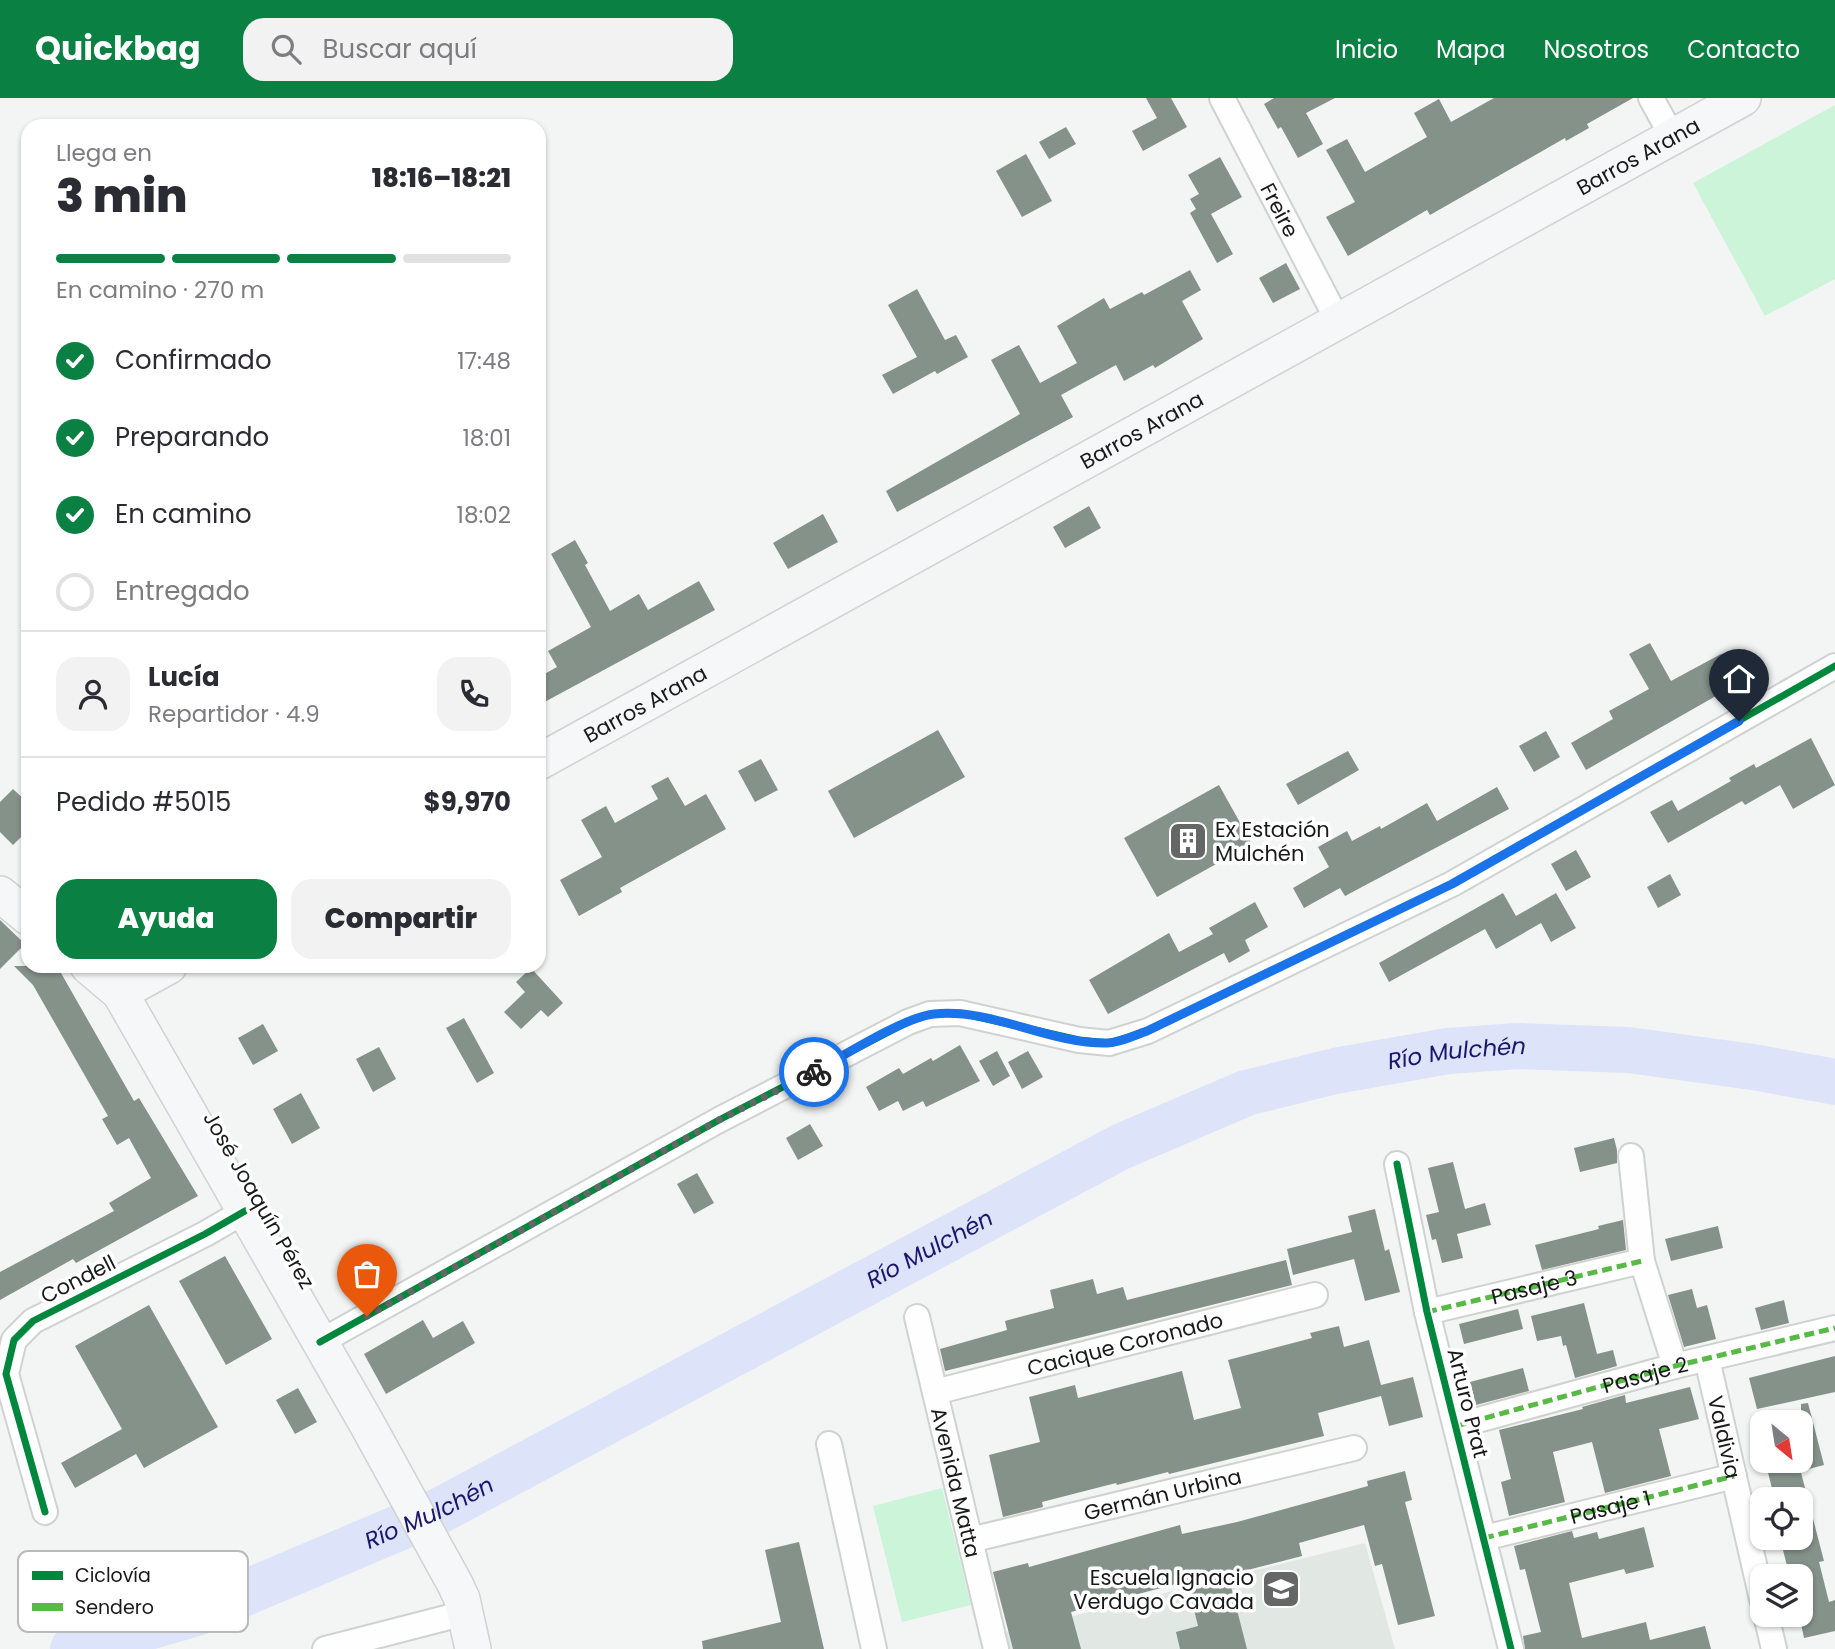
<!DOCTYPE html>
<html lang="es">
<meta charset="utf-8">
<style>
:root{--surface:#fff;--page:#f2f2f3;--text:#2b2b33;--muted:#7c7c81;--line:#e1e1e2;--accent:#0b8043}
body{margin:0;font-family:Poppins,sans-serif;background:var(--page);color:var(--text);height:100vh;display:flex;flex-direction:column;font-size:26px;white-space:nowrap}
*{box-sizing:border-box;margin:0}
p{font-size:23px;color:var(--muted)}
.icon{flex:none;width:38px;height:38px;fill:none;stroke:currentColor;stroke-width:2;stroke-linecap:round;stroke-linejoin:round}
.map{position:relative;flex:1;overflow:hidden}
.drawer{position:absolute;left:21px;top:21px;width:525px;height:854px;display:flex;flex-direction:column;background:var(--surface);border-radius:21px;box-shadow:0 2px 5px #0004}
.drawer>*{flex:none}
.needle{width:46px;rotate:150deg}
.buttons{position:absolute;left:1750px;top:1312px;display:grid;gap:14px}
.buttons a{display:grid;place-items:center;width:63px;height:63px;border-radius:14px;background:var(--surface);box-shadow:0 2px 5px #0004;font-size:35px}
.pin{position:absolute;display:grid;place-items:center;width:60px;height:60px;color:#fff;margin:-72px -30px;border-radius:50% 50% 50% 0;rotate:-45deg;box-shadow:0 0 7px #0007}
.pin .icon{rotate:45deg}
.courier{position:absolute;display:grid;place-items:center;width:70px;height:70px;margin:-35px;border:5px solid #1a73e8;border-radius:50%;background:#fff;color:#222;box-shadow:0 2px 9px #0007}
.summary em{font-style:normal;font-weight:800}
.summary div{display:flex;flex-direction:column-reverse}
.summary{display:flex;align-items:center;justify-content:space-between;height:119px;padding:0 35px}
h1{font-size:46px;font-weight:800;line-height:52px}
.bar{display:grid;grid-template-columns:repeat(4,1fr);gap:10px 7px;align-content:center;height:84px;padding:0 35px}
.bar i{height:9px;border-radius:5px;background:var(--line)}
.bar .selected{background:var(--accent)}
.bar p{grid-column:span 4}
.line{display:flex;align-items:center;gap:18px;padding:0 35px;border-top:2px solid var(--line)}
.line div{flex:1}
.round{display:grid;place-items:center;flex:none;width:74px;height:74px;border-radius:21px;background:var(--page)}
ol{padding:0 35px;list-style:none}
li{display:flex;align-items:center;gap:21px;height:77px}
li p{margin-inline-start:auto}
li .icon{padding:7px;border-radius:50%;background:var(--accent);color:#fff;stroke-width:4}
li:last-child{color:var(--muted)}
li i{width:38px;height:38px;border:4px solid var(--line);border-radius:50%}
.primary-button{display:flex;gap:14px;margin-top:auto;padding:14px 35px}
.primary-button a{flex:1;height:80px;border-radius:21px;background:var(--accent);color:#fff;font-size:28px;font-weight:800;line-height:80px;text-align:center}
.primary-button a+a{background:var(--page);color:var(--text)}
header{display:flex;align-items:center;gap:42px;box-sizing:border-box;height:98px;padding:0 35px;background:var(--accent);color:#fff}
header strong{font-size:33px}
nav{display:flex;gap:38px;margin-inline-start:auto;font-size:24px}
.search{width:490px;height:63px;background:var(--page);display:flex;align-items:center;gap:18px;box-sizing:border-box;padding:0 24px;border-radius:21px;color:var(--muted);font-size:26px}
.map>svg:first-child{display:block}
.built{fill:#e1e7e3}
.green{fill:#cbf4d8}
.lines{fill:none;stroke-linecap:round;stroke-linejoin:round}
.river{stroke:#dde3f9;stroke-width:46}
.building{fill:#84928a}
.street-casing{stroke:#d0d2d1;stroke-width:28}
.secondary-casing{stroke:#d0d2d1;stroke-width:38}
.street{stroke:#fdfefd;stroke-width:24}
.secondary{stroke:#f6f7f9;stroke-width:35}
.quiet{stroke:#58b947;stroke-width:5;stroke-dasharray:10 5;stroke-linecap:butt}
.cycleway-casing{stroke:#fff;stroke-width:11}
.cycleway{stroke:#00873e;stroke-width:7}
.done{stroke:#656766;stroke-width:7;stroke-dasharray:0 12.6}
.route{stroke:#1a73e8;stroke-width:9}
.labels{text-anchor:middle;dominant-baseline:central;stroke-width:7;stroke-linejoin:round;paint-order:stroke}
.street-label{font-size:21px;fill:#181a19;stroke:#fff}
.poi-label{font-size:21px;fill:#181a19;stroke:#fff;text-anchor:start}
.water-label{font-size:23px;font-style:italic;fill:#1b166d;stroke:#fff}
.key{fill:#fff;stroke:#bababa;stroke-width:2}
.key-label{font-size:19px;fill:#181a19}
</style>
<header>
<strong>Quickbag</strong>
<div class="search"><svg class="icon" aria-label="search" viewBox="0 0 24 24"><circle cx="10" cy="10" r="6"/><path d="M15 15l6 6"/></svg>Buscar aquí</div>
<nav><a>Inicio</a><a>Mapa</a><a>Nosotros</a><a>Contacto</a></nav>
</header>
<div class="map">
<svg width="1835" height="1551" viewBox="0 0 1835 1551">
<rect width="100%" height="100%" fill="#f3f5f4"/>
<path class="built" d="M1365 1445 1395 1551H1005L1001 1536Z"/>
<path class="green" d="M1835 7V181L1765 218 1693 85Z
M942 1390 971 1507 902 1524 873 1408Z"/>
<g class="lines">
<path class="river" id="s1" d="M73 1551 200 1514 441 1412 1120 1049 1246 995 1335 973 1448 953 1518 948 1628 952 1753 969 1835 984"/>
</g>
<path class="building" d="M1146 0H1171L1187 29 1143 53 1132 33 1157 20Z
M1274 0H1335L1306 15 1323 46 1298 60 1281 29 1278 31 1264 6Z
M1494 0H1633L1587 26 1589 30 1566 43 1565 40 1430 117 1427 112 1348 158 1326 119 1355 104 1326 52 1347 41 1365 74 1427 39 1414 15 1439 1 1451 24Z
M1066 29 1076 46 1049 61 1039 44Z
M1026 56 1052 103 1022 119 996 73Z
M1220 59 1242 99 1211 116 1233 156 1217 165 1190 115 1196 111 1190 101 1199 96 1188 77Z
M1286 165 1300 191 1273 205 1259 180Z
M1190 172 1201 192 1182 203 1203 241 1155 270 1153 267 1124 283 1116 267 1061 297 1073 319 897 414 886 393 1020 316 991 262 1019 247 1040 285 1077 265 1057 228 1104 200 1110 211 1142 194 1144 197Z
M917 191 945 242 956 237 968 259 937 276 935 273 893 296 882 277 917 259 888 207Z
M1089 408 1101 430 1065 450 1053 429Z
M823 416 838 444 788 471 773 445Z
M575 442 588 465 585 467 610 513 639 496 648 512 699 483 715 512 539 607V579L557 569 548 553 591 529 551 456Z
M1650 545 1671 583 1721 556 1737 586 1586 672 1571 645 1613 621 1609 613 1649 591 1629 556Z
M938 632 965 679 854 740 828 693Z
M1546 633 1560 659 1534 674 1519 648Z
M1811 640 1835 687 1793 711 1780 687 1745 707 1742 703 1668 745 1650 714 1672 702 1678 713 1731 683 1729 680 1754 666 1756 670Z
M1348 653 1359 672 1298 707 1286 686Z
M761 661 778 692 755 704 738 673Z
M668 679 685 708 706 696 726 731 620 790 622 794 579 818 560 782 602 759 581 722 606 708 615 725 658 701 651 688Z
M1219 687 1252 746 1157 799 1124 740Z
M1497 689 1509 711 1345 798 1340 790 1304 810 1293 790 1329 769 1318 749 1347 733 1352 743 1380 728 1381 731 1427 705 1437 723Z
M13 691 28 705V732L13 747 0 734V704Z
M1576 752 1591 779 1566 793 1551 766Z
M1670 776 1681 797 1658 810 1647 789Z
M1503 795 1516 818 1556 795 1576 830 1551 844 1541 825 1496 851 1485 831 1389 884 1379 865Z
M1255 804 1268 829 1245 842 1250 853 1229 865 1224 855 1108 916 1089 882 1169 835 1179 854 1213 836 1209 830Z
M0 822 25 846 0 871Z
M14 868H57L134 1003 139 1000 198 1098 76 1165 73 1161 0 1202V1174L114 1113 109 1105 151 1080 129 1040 117 1047 102 1021 108 1018 33 887Z
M531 870 563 905 548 919 541 912 521 931 504 914 525 894 516 884Z
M464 920 494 975 477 985 446 930Z
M263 926 278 953 253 967 238 940Z
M960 947 980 983 926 1009 923 1003 903 1013 898 1003 879 1013 866 989 899 970 903 976 931 960 933 963Z
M379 949 396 981 373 994 356 961Z
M997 953 1010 978 993 988 979 963Z
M1028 953 1043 979 1022 991 1008 964Z
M301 995 320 1030 292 1046 273 1011Z
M810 1026 823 1048 798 1062 786 1040Z
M1614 1040 1617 1052V1065L1580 1074 1574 1050Z
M1453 1064 1465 1111 1485 1105 1491 1127 1457 1136 1463 1160 1442 1165 1436 1141 1432 1142 1426 1117 1439 1114 1428 1070Z
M697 1075 714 1105 694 1116 677 1086Z
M1375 1111 1385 1153 1389 1151 1400 1194 1365 1203 1354 1161 1293 1177 1287 1151 1352 1134 1348 1118Z
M1623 1122 1626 1152 1542 1172 1535 1147 1599 1131 1598 1128Z
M1718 1128 1723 1150 1671 1163 1665 1141Z
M225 1158 272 1241 226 1267 179 1183Z
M1286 1162 1292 1187 945 1273 940 1251 1007 1232 1005 1223 1054 1210 1050 1192 1093 1181 1097 1196 1123 1189 1127 1202Z
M1692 1191 1697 1210 1707 1207 1716 1241 1684 1249 1668 1197Z
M1784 1202 1789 1225 1761 1232 1755 1210Z
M1584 1205 1597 1256 1613 1252 1617 1268 1575 1280 1566 1247 1563 1248 1561 1238 1537 1243 1531 1218Z
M149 1207 218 1329 144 1370 136 1356 75 1390 61 1365 122 1331 75 1248Z
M1518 1211 1523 1231 1464 1246 1459 1226Z
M423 1222 433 1240 463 1223 475 1245 386 1296 364 1256Z
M1339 1228 1344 1249 1369 1242 1381 1287 1413 1279 1423 1319 1389 1328 1381 1298 1318 1315 1324 1338 1169 1376 1168 1374 1117 1387 1116 1385 1042 1404 1043 1409 1003 1419 989 1357 1040 1344 1029 1299 1075 1287 1078 1300 1182 1273 1194 1322 1241 1310 1228 1262 1312 1240 1310 1235Z
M1835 1258V1294L1757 1311 1749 1280Z
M1523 1270 1529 1293 1476 1307 1470 1284Z
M1690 1289 1699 1321 1659 1331 1671 1378 1605 1395 1592 1344 1553 1354 1565 1404 1509 1418 1501 1384 1511 1381 1499 1332 1583 1311 1582 1309 1625 1297 1626 1305Z
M298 1290 317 1324 295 1336 276 1302Z
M1808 1305 1824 1367 1801 1373V1306Z
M1765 1363H1798L1824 1463 1819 1464 1829 1504 1835 1502V1533L1804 1540 1801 1526V1469L1788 1472 1780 1440H1801V1402H1775Z
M1405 1373 1412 1402 1405 1404 1435 1518 1398 1527 1382 1466 1375 1468 1364 1427 1299 1445 1302 1458 1228 1477 1247 1551H1180L1176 1534 1198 1528 1187 1483 1071 1514 1081 1551H1013L993 1474 1028 1465 1029 1469 1180 1427 1182 1436 1237 1424 1368 1388 1367 1383Z
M1644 1429 1654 1469 1626 1476 1624 1471 1569 1485 1582 1540 1646 1524 1650 1542 1705 1528 1711 1551H1525L1523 1538 1541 1534 1525 1471 1520 1472 1514 1448 1572 1433 1574 1440 1597 1434 1599 1441Z
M799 1444 824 1551H703L702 1543 781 1524 765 1452Z"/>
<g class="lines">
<defs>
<g id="street">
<path id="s2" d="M1222 0 1338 223"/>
<path d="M1651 0 1672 38"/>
<path d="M1631 1058 1642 1163 1675 1268"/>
<path d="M1397 1066 1427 1214 1511 1551"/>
<path id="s3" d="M1427 1214 1642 1163"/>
<path id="s4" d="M917 1219 996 1551"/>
<path d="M320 1244 719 1022 908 924 930 916 960 915 1079 942 1109 945 1148 933 1452 786 1835 568"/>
<path id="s5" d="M1707 1261 1762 1501"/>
<path id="s6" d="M935 1294 1315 1197"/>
<path id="s7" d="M1456 1328 1675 1268 1835 1230"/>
<path d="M829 1346 874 1551"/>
<path d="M45 1414 6 1276 14 1242 33 1223 205 1136 245 1113"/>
<path id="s8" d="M1484 1440 1734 1378"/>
<path id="s9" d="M970 1442 1354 1350"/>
<path d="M1766 1517 1774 1551"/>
<path d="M325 1551 465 1515"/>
</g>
<g id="secondary">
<path id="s10" d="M539 664 1743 0"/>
<path d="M0 796 28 819"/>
<path d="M88 868 120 895 367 1326 455 1486 462 1501 473 1551"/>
<path d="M120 895 169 868"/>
</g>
</defs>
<use href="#street" class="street-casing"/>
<use href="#secondary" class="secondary-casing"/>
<use href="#street" class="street"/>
<use href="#secondary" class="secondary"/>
<path class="quiet" d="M1427 1214 1642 1163
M1456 1328 1675 1268 1835 1230
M1484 1440 1734 1378"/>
<defs>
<path id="cycleway" d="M1397 1066 1427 1214 1511 1551
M320 1244 719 1022 908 924 930 916 960 915 1079 942 1109 945 1148 933 1452 786 1835 568
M45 1414 6 1276 14 1242 33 1223 205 1136 245 1113"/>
</defs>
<use href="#cycleway" class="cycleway-casing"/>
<use href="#cycleway" class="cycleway"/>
</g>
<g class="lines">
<path class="done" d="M367 1218 719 1022 814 974"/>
<path class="route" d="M814 974C842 959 904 919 934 916 993 910 1048 946 1107 945 1120 945 1135 937 1147 933L1452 786 1739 623"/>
</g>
<defs>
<symbol id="building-square" viewBox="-11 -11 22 22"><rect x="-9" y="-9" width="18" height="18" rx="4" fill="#656766" stroke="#fff"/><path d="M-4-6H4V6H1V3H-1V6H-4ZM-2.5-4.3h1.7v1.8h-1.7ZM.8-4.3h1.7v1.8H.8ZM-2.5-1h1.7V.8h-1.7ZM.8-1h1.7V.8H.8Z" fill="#fff"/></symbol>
<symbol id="school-square" viewBox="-11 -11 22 22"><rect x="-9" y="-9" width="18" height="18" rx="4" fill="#656766" stroke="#fff"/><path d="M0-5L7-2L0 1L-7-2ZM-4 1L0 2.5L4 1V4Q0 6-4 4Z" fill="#fff"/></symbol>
</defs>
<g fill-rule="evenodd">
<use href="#building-square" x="1166" y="721" width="44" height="44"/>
<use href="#school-square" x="1259" y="1469" width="44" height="44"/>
</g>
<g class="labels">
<g class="street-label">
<text stroke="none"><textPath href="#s10" startOffset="1255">Barros Arana</textPath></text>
<text stroke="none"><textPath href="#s2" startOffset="126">Freire</textPath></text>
<text stroke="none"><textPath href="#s10" startOffset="688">Barros Arana</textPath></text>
<text stroke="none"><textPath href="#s10" startOffset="121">Barros Arana</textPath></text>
<text transform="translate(259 1102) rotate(60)">José Joaquín Pérez</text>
<text transform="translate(78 1181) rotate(-27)">Condell</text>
<text stroke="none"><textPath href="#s3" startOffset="110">Pasaje 3</textPath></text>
<text stroke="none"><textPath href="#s6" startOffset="196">Cacique Coronado</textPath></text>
<text stroke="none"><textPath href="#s7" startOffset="196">Pasaje 2</textPath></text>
<text transform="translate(1468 1305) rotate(76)">Arturo Prat</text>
<text stroke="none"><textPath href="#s5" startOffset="80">Valdivia</textPath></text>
<text stroke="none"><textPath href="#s4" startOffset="170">Avenida Matta</textPath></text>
<text stroke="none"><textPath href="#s9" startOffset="198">Germán Urbina</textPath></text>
<text stroke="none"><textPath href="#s8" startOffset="130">Pasaje 1</textPath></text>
</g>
<g class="poi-label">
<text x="1215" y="731">Ex Estación<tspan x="1215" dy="24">Mulchén</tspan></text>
<text x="1254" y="1479" text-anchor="end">Escuela Ignacio<tspan x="1254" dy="24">Verdugo Cavada</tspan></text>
</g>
<g class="water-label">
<text stroke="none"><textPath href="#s1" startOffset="1516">Río Mulchén</textPath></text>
<text stroke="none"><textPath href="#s1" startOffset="948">Río Mulchén</textPath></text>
<text stroke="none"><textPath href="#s1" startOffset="382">Río Mulchén</textPath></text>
</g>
</g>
<rect x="18" y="1453" width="230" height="81" rx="10" class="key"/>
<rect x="32" y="1473" width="31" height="9" fill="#00873e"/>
<rect x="32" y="1505" width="31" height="8" fill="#58b947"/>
<g class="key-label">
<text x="75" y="1484">Ciclovía</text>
<text x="75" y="1516">Sendero</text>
</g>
</svg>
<div class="buttons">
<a><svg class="needle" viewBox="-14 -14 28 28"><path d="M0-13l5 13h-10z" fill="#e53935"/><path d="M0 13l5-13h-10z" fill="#7c7c81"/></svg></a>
<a><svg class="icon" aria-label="locate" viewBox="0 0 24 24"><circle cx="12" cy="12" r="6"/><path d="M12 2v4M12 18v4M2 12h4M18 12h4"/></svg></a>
<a><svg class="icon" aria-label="layers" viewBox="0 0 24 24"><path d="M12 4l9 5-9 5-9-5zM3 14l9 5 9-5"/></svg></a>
</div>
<div class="pin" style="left:367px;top:1218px;background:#ea580c"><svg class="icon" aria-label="bag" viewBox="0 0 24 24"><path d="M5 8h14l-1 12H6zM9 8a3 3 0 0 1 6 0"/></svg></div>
<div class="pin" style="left:1739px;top:623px;background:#1f2937"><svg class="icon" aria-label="home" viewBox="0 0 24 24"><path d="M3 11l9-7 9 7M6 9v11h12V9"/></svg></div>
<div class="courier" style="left:814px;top:974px"><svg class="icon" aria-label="bike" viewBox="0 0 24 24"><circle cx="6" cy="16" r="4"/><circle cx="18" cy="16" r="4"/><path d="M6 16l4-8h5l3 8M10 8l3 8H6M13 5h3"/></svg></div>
<section class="drawer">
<div class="summary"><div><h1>3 min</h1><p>Llega en</p></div><em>18:16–18:21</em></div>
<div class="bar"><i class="selected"></i><i class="selected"></i><i class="selected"></i><i></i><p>En camino · 270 m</p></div>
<ol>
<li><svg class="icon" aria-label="check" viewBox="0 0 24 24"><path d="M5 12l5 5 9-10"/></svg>Confirmado<p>17:48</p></li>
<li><svg class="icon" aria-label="check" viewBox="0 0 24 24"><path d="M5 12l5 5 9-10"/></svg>Preparando<p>18:01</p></li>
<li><svg class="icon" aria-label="check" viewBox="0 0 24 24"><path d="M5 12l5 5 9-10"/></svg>En camino<p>18:02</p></li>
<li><i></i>Entregado</li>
</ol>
<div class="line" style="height:126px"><a class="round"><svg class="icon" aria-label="person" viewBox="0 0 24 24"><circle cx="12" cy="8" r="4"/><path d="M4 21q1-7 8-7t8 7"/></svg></a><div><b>Lucía</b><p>Repartidor · 4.9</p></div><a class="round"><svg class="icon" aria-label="phone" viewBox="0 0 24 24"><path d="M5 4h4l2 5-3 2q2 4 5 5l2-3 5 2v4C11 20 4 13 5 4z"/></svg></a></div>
<div class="line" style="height:91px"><div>Pedido #5015</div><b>$9,970</b></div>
<div class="primary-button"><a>Ayuda</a><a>Compartir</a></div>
</section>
</div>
